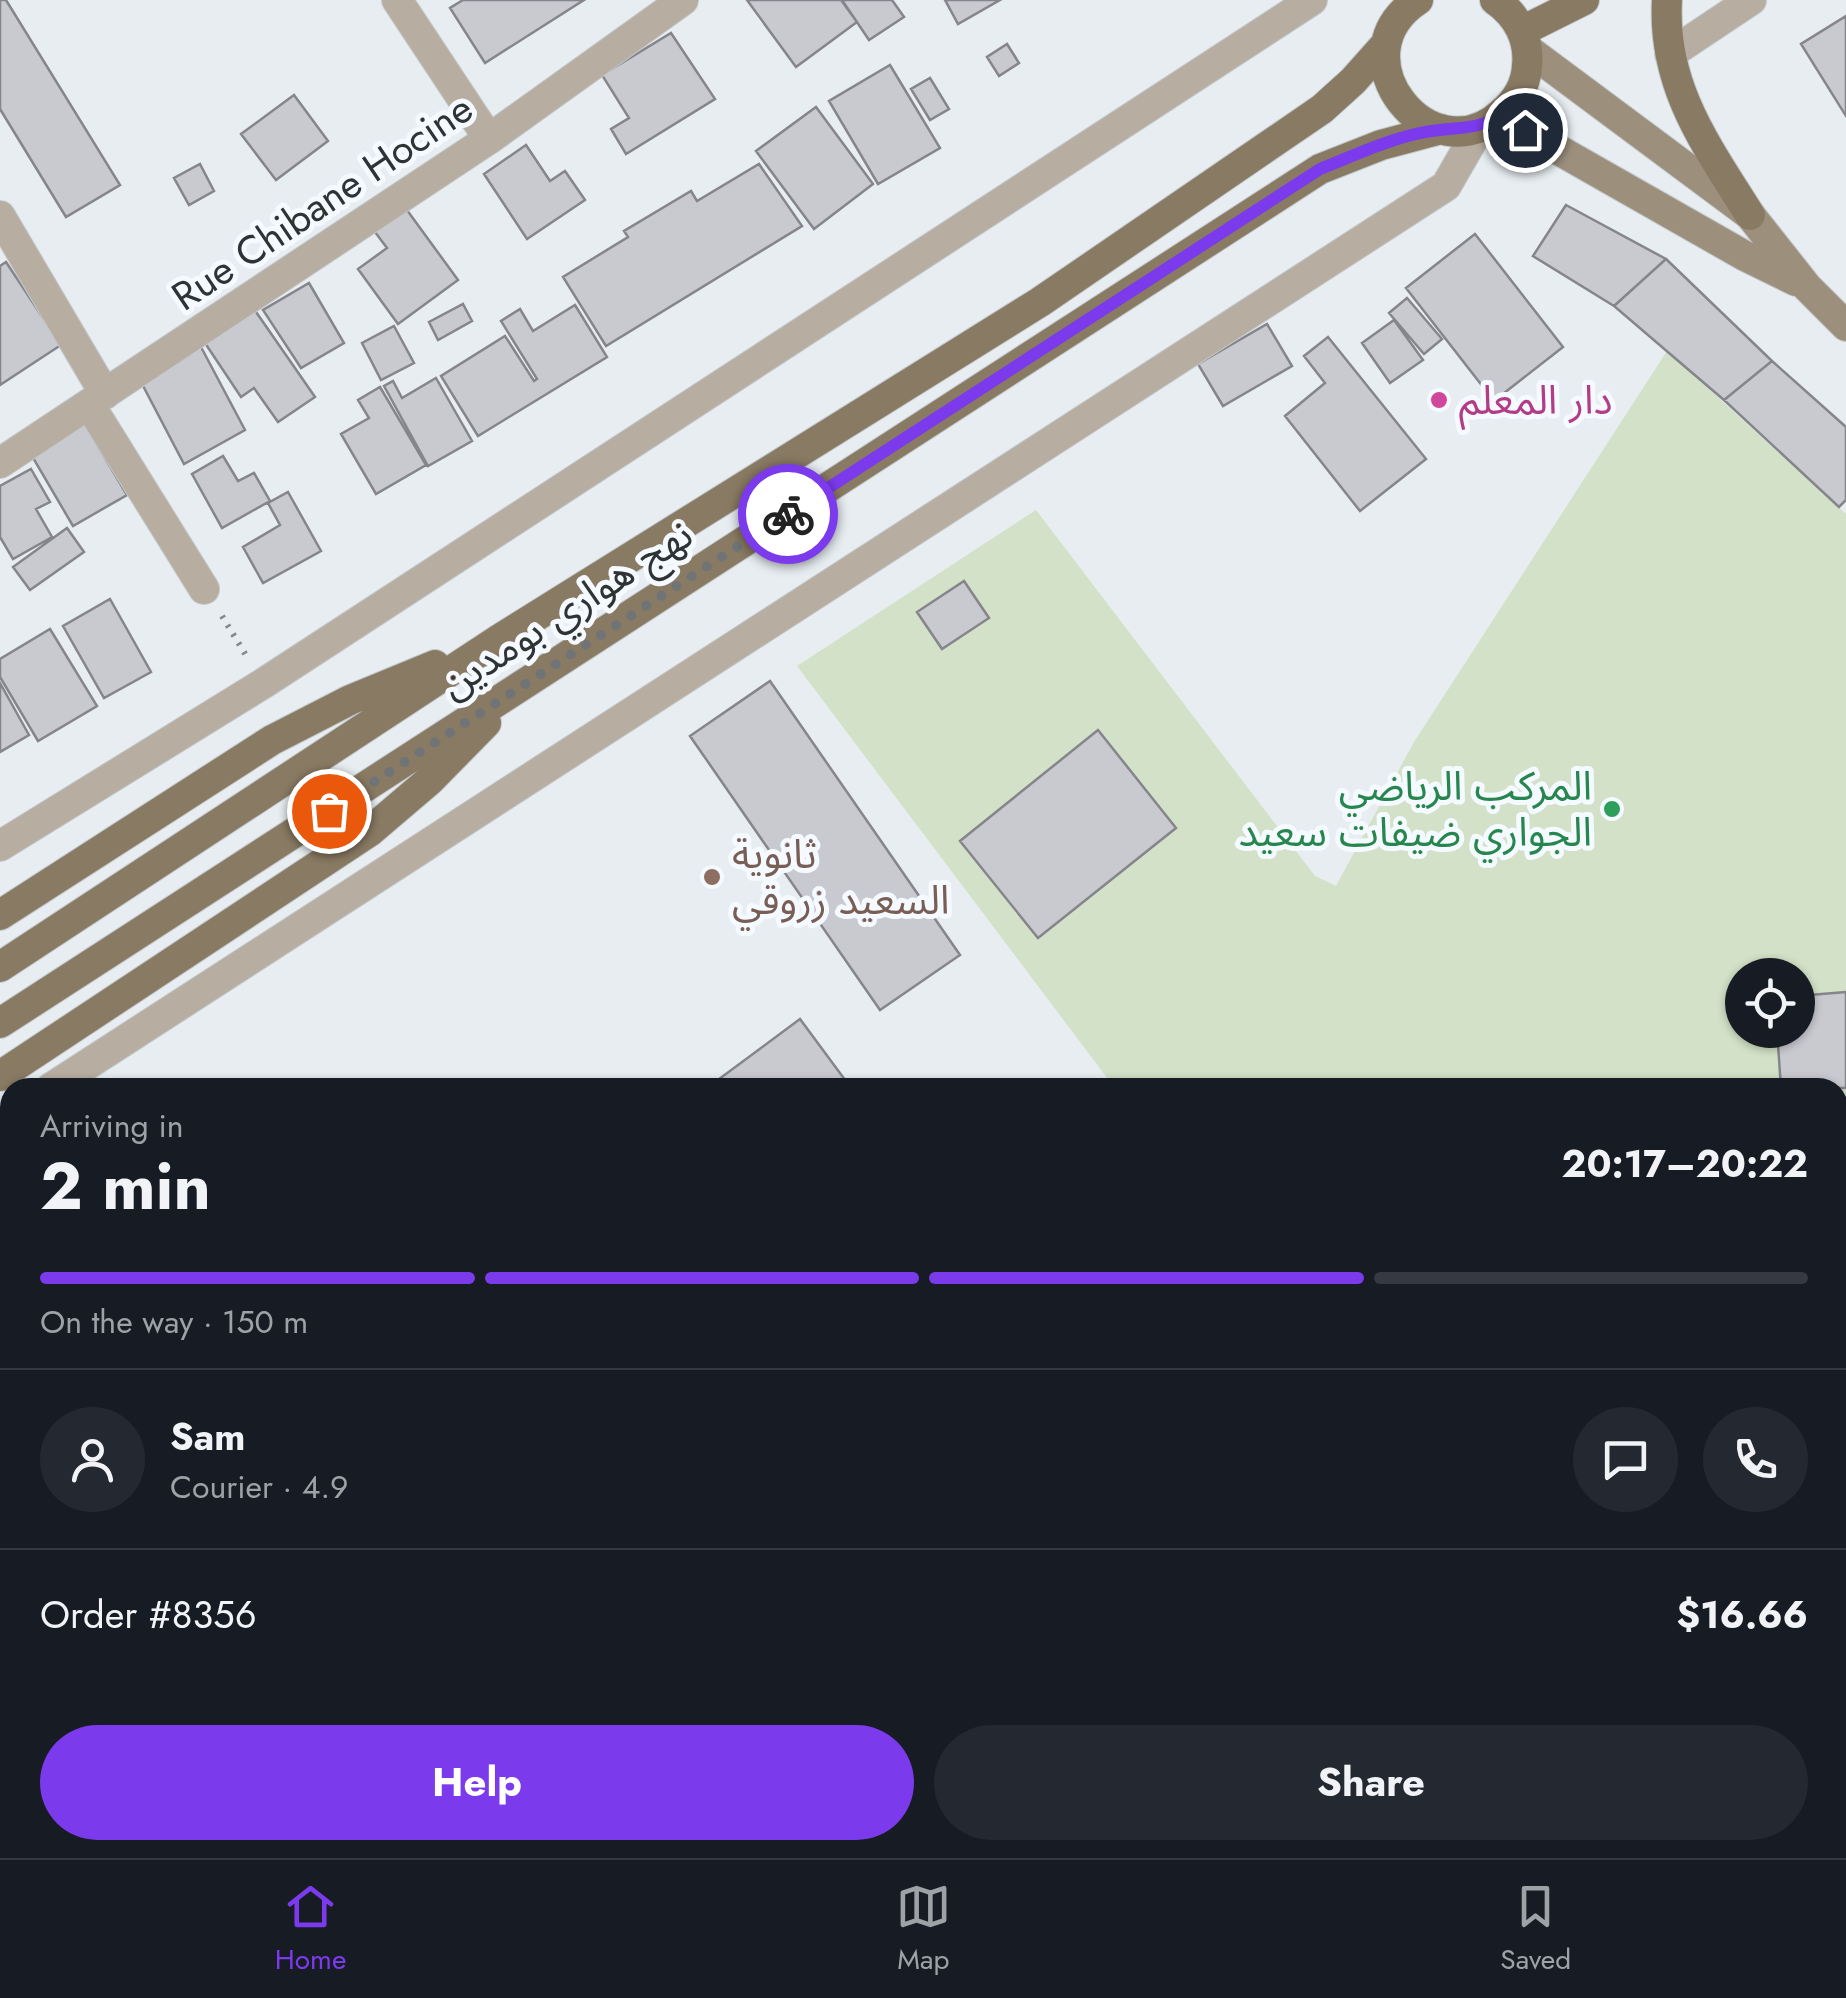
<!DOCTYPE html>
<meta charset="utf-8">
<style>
:root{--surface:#171b24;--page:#242831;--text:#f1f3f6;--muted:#9ea1a6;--line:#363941;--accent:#7c3aed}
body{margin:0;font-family:Jost,"Noto Sans Arabic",sans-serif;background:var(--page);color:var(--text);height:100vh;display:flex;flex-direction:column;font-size:38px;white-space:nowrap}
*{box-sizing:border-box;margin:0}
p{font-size:32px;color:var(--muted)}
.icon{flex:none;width:55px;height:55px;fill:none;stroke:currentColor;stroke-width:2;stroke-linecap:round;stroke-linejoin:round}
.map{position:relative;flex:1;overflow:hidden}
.details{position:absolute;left:0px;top:1078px;width:1848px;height:782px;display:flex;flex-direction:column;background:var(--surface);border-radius:30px 30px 0 0;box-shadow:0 2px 8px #0004}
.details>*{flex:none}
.tools{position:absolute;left:1725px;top:958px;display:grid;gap:20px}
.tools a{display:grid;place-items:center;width:90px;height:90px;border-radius:50%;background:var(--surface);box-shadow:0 2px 8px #0004;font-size:50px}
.pin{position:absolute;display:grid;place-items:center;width:85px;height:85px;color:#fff;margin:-42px;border:5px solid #fff;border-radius:50%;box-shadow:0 2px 10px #0007}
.courier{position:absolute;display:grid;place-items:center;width:100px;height:100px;margin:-50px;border:8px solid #7c3aed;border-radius:50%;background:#fff;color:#222;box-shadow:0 2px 12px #0007}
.head em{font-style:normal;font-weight:700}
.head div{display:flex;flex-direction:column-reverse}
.head{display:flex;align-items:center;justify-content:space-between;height:170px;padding:0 40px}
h1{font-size:65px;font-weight:700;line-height:75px}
.bar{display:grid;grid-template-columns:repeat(4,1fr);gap:15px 10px;align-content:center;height:120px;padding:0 40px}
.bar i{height:12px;border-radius:8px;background:var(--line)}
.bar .current{background:var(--accent)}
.bar p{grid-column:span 4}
.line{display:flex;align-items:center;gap:25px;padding:0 40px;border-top:2px solid var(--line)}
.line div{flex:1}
.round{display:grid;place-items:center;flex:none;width:105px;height:105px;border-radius:52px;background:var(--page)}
.cta{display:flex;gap:20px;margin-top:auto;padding:20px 40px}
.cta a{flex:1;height:115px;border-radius:60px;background:var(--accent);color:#fff;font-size:40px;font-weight:700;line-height:115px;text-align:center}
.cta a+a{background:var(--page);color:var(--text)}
.menu{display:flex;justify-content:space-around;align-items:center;height:140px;border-top:2px solid var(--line);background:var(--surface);font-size:28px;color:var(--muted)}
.menu a{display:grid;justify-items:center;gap:5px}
.menu .current{color:var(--accent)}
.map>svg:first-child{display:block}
.green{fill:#d2e1c7;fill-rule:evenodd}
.building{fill:#c9c9d0;stroke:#85858b;stroke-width:2.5}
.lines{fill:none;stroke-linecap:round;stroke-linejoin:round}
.service-casing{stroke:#c2c8cb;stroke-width:20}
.minor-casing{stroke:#c2c8cb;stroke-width:32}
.secondary-casing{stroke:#c2c8cb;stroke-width:32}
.primary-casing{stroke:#c2c8cb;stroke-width:32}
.path{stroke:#83888a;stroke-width:6;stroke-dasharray:2.5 8;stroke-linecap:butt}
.service{stroke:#b7aea1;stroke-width:18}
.minor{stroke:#b7aea1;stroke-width:30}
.secondary{stroke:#9c907d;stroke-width:30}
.primary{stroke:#897a63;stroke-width:30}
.done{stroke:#707476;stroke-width:10;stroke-dasharray:0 18}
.route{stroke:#7c3aed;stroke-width:12}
.hotel-dot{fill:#d1479c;stroke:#f4faff;stroke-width:4}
.leisure-dot{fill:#2e9e5b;stroke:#f4faff;stroke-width:4}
.education-dot{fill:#8d6e63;stroke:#f4faff;stroke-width:4}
.labels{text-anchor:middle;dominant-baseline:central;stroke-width:10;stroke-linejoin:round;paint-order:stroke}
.street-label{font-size:40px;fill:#303334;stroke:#f4faff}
.hotel-label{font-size:40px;fill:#b23c85;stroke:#f4faff;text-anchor:start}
.leisure-label{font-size:40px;fill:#27864d;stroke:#f4faff;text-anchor:end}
.education-label{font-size:40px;fill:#785e54;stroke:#f4faff;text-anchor:start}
</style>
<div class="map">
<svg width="1846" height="1858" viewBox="0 0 1846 1858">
<rect width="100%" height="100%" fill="#e7edf1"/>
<path class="green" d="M1667 351 1846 514V1215L1838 1221V1088L1114 1087 797 666 1036 510 1315 876 1336 886 1414 742ZM1742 975H1798V1030H1742Z"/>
<path class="building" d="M0 0H6L120 185 66 217 0 109Z
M463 0H584L485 63 450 8Z
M747 0H841L857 22 796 67Z
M842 0H892L904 17 869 40Z
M945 0H1000L958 24Z
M1846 16V116L1801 44Z
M671 33 715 99 626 154 611 129 629 118 602 75Z
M1007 44 1019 63 999 76 987 57Z
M890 65 940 148 878 184 829 101Z
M930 78 949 109 930 120 911 89Z
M294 95 328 141 276 180 241 134Z
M816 107 873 184 814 229 756 151Z
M526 145 550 181 565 171 585 200 527 239 484 174Z
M200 164 214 191 189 205 174 178Z
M759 164 802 226 606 346 563 277 628 237 624 231 691 191 697 201Z
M1566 205 1666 259 1614 306 1533 256Z
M404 206 458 280 398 324 358 269 387 248 372 228Z
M1475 234 1563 347 1494 401 1406 288Z
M1666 259 1772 361 1724 400 1614 306Z
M6 262 61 345 0 385V266Z
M309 283 344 343 301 368 263 310Z
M1407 298 1442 339 1424 354 1389 313Z
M463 304 472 321 438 340 429 322Z
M575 305 607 357 478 436 441 376 505 336 534 381 537 379 501 321 520 309 533 331Z
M254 309 315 397 278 422 254 388 241 397 205 343Z
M1394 320 1423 360 1390 383 1362 343Z
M1267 324 1292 366 1223 406 1198 364Z
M394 326 414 363 381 380 362 343Z
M1328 337 1426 459 1360 511 1285 416 1325 383 1304 356Z
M201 347 245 430 184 464 140 380Z
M1772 361 1846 427V500L1839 507 1724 400Z
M436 378 472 441 428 466 384 386 393 381 402 398Z
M380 387 426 465 376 494 341 434 369 418 358 400Z
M82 419 127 495 73 526 29 451Z
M223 456 238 481 254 473 270 501 222 528 192 474Z
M31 469 50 502 36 509 52 537 13 559 0 537V486Z
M288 492 321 551 263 583 243 547 280 525 268 503Z
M67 528 84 552 30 590 13 567Z
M964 581 989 618 942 649 917 612Z
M110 599 151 672 104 698 63 626Z
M50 629 97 706 38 741 0 677V659Z
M770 681 960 955 880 1010 690 736Z
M0 683 29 735 0 752Z
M1098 730 1176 828 1038 938 960 841Z
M1846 992V1088H1781L1777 1030H1798V996Z
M800 1019 851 1088H707Z
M0 1213 10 1215 6 1252 0 1251Z
M1846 1439V1560L1838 1548V1445Z
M10 1548V1676L0 1681V1562Z
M231 1850H266L264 1858H228Z
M669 1850H801L806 1858H664L662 1854Z"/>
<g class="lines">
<defs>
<path id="service" d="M1838 1609 1846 1621"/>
<path id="minor" d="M397 0 489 139
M1670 54 1751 0
M0 216 105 394
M89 404 204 589
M0 463 489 139 683 0
M0 846 264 683 1312 0
M51 1088 1446 186 1480 127
M0 1126 10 1118
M1838 1274 1846 1268
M1025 1858 1028 1850"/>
<path id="secondary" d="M1527 49 1750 215 1807 287 1846 326
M1499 116 1745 256 1796 281"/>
<path id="primary" d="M1418 0C1333 56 1431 178 1502 113 1516 101 1526 85 1527 66 1530 39 1517 15 1495 0
M1667 0C1662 86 1706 145 1750 215
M1522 31 1584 0
M0 915 272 740 350 700 435 665
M0 967 498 640 1040 302 1322 109 1353 81 1386 44
M0 1023 1320 169 1381 145 1441 129
M0 1076 369 832 430 780 486 723
M0 1364 10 1367
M0 1410 10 1413
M1292 1850 1316 1858
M1440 1850 1464 1858"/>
</defs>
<use href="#service" class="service-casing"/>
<use href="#minor" class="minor-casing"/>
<use href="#secondary" class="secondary-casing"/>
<use href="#primary" class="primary-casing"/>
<path class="path" d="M222 616 247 657"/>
<use href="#service" class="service"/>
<use href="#minor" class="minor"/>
<use href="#secondary" class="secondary"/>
<use href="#primary" class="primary"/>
</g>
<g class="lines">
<path class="done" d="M329 811 788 514"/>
<path class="route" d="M788 514 1320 169C1358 154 1399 134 1439 130 1463 127 1478 129 1499 116L1525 130"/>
</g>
<circle class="hotel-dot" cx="1439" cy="400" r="10"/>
<circle class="leisure-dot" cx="1612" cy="809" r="10"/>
<circle class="education-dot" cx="712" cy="877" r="10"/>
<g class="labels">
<g class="street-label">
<text transform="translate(322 202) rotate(-34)">Rue Chibane Hocine</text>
<text transform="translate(566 609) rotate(-33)">نهج هواري بومدين</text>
</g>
<g class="hotel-label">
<text x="1459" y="400">دار المعلم</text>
</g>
<g class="leisure-label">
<text x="1592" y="786">المركب الرياضي<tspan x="1592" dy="46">الجواري ضيفات سعيد</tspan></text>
</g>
<g class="education-label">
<text x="732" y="854">ثانوية<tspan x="732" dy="46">السعيد زروقي</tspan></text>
</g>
</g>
</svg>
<div class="tools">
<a><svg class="icon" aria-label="locate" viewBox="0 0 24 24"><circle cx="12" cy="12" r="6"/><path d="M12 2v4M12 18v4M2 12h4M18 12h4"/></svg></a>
</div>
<div class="pin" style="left:329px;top:811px;background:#ea580c"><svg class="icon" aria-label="bag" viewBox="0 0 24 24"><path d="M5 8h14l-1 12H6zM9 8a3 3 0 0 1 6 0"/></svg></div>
<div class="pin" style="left:1525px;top:130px;background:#1f2937"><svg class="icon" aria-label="home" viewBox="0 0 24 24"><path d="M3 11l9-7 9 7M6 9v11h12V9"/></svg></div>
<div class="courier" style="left:788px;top:514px"><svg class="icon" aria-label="bike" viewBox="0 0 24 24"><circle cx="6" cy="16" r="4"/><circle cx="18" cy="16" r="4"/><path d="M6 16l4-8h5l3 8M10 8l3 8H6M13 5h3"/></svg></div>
<section class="details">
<div class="head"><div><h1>2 min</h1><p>Arriving in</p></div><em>20:17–20:22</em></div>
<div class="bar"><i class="current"></i><i class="current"></i><i class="current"></i><i></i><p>On the way · 150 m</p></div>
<div class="line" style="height:180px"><a class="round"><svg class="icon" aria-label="person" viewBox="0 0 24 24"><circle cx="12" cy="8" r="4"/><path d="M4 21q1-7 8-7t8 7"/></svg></a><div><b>Sam</b><p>Courier · 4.9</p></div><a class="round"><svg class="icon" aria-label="chat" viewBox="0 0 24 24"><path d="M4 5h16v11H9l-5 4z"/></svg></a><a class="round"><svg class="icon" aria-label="phone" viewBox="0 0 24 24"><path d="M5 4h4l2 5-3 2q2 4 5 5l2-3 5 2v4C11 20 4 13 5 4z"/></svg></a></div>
<div class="line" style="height:130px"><div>Order #8356</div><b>$16.66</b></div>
<div class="cta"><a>Help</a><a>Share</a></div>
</section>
</div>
<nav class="menu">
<a class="current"><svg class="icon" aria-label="home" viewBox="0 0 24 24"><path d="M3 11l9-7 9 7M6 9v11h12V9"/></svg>Home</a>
<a><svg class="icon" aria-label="map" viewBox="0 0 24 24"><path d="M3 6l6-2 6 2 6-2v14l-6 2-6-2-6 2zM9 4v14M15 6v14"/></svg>Map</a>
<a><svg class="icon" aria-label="saved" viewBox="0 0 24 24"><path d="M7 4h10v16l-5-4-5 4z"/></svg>Saved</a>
</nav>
